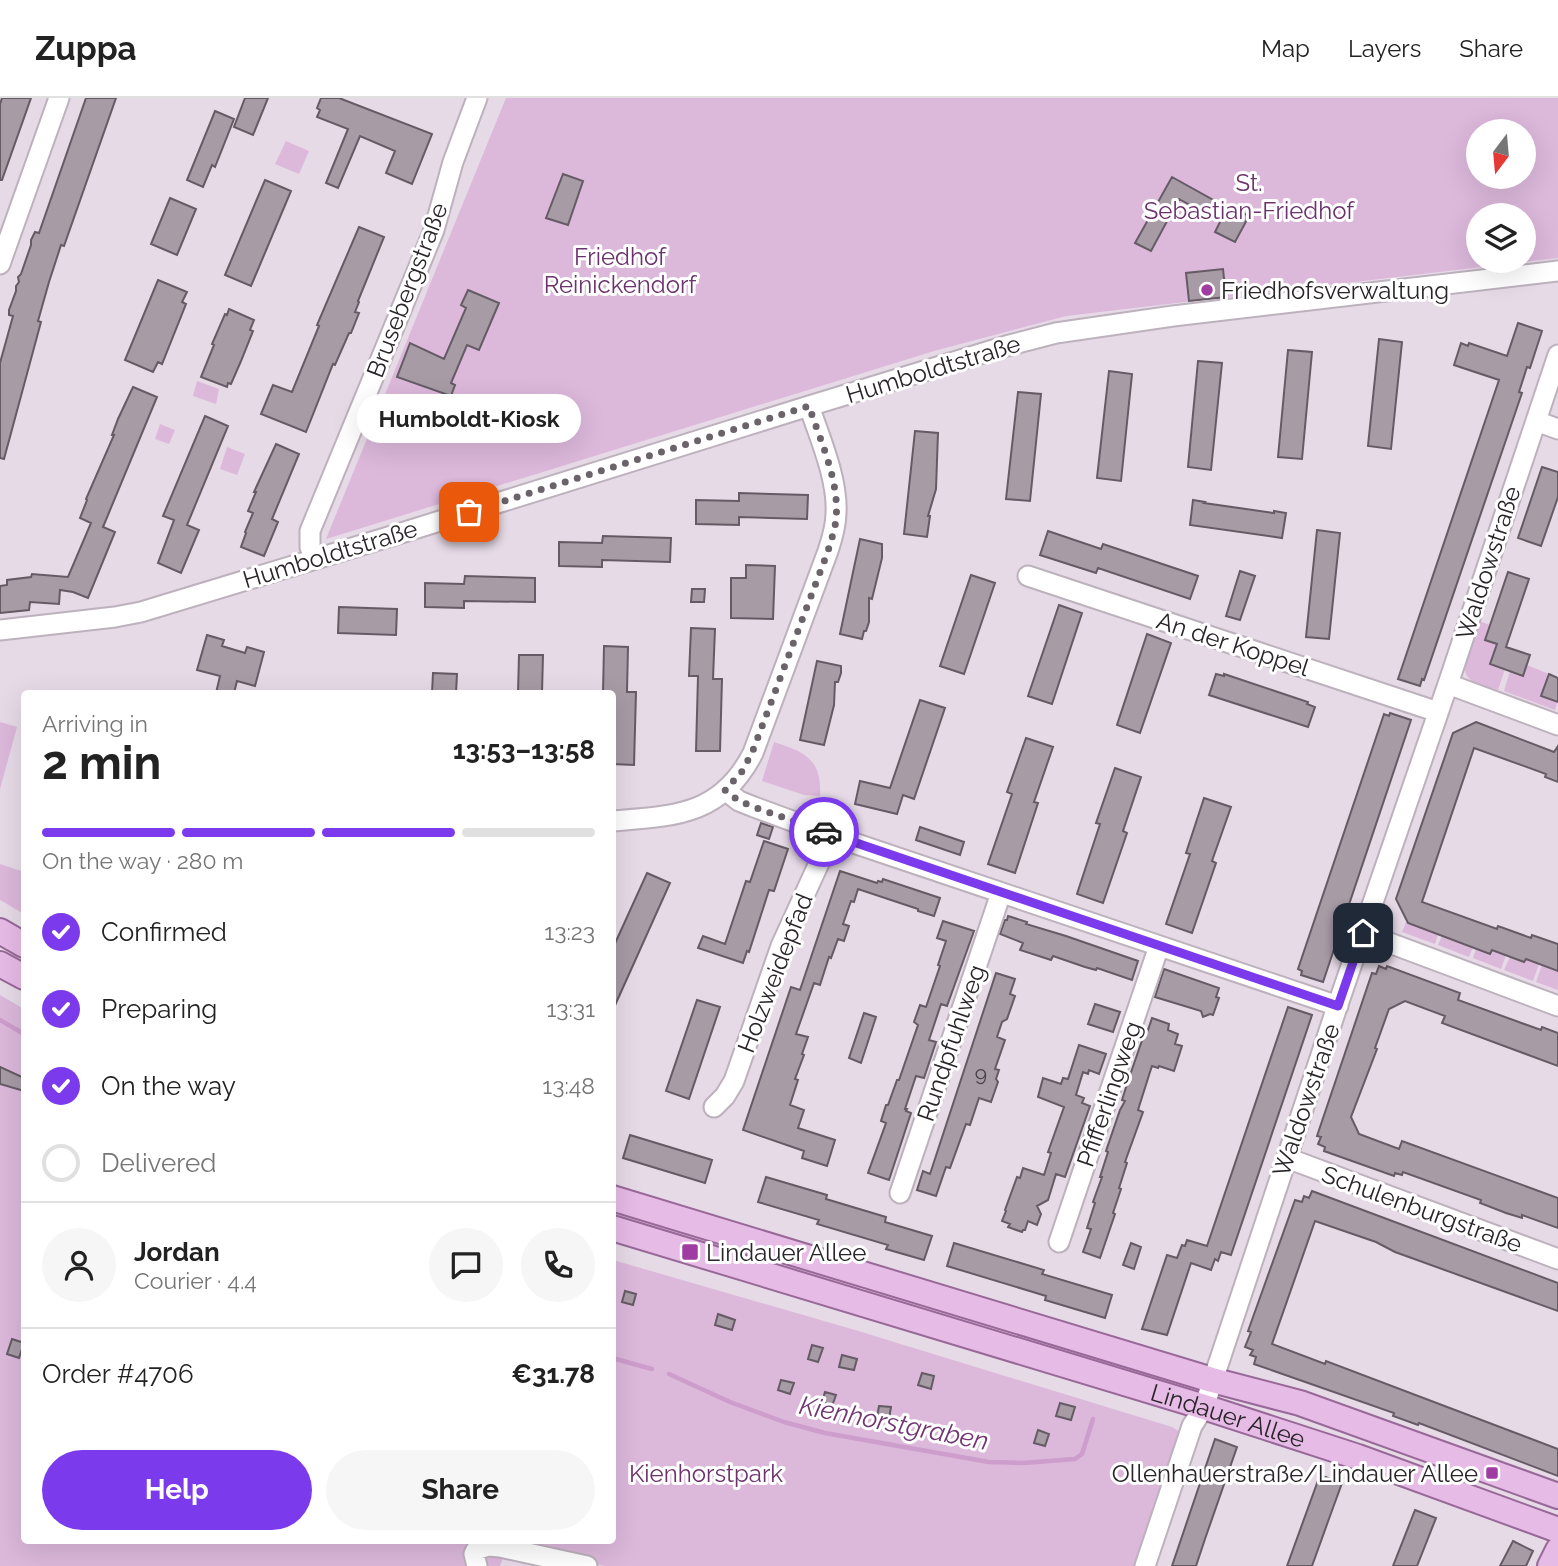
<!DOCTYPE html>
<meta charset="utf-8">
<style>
:root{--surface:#fff;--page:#f6f6f6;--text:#222;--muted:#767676;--line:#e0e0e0;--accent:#7c3aed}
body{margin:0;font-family:Raleway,sans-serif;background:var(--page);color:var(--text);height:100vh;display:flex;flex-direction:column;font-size:26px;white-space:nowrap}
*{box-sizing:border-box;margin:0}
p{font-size:23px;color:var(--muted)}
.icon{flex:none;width:38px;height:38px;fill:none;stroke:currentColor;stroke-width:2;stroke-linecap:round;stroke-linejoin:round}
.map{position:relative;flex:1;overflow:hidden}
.panel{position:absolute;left:21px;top:592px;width:595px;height:854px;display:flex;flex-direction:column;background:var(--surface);border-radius:7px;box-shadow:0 7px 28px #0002}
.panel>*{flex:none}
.needle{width:46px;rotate:196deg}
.fabs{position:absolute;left:1466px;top:21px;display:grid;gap:14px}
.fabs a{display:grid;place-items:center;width:70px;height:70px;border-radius:50%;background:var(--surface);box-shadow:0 7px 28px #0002;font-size:35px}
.pin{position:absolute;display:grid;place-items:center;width:60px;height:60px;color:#fff;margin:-30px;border-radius:14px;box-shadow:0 4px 10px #0006}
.courier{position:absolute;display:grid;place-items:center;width:70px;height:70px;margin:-35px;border:5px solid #7c3aed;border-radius:50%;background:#fff;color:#222;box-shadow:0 2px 9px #0007}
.bubble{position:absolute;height:49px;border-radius:24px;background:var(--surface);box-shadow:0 7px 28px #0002;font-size:23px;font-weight:700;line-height:49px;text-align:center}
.summary em{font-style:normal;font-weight:700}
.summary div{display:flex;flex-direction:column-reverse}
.summary{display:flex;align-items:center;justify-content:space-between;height:119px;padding:0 21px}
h1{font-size:46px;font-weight:700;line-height:52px}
.bar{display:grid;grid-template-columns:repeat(4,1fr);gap:10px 7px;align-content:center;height:84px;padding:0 21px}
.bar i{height:9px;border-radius:5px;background:var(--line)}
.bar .active{background:var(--accent)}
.bar p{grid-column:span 4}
.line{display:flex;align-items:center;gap:18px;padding:0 21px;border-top:2px solid var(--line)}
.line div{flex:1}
.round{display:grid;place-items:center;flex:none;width:74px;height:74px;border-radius:37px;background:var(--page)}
ol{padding:0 21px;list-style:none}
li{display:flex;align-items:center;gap:21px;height:77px}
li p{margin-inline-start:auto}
li .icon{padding:7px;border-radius:50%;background:var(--accent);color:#fff;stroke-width:4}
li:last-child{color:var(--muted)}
li i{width:38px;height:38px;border:4px solid var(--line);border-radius:50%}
.button{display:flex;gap:14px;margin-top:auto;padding:14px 21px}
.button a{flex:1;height:80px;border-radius:42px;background:var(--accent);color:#fff;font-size:28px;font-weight:700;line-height:80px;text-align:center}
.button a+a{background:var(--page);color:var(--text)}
header{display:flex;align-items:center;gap:42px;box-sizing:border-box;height:98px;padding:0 35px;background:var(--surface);border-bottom:2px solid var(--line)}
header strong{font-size:33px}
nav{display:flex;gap:38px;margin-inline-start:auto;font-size:24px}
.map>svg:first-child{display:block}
.green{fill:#dcb8db;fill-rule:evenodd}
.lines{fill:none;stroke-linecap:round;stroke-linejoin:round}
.stream{stroke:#cd9dcc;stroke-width:4.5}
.building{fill:#a79ba6;stroke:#655b65;stroke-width:2}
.minor-casing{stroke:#bdb1bd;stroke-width:23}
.major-casing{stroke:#986998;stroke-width:28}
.minor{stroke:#fff;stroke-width:19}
.major{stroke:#e6bbe6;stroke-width:24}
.done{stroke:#6a646a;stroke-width:7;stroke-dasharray:0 12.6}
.route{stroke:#7c3aed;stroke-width:9}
.poi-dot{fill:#a03da3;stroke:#fff;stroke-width:2.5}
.labels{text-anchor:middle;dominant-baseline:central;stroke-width:6;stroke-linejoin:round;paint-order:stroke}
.number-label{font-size:21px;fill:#484248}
.park-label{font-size:24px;fill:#6c326d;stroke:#fff}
.street-label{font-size:24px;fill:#282428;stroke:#fff}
.poi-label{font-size:24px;fill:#282428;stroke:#fff;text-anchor:start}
.water-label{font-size:26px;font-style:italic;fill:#703671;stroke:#fff}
</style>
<header>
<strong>Zuppa</strong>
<nav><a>Map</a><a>Layers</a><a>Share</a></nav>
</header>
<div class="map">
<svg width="1558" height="1468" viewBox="0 0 1558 1468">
<rect width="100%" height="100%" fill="#e6dae6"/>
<path class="green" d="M506 0H1558V160L1066 218 934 253 326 441ZM1479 33H1524V79H1479ZM1479 117H1524V163H1479Z
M286 43 309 53 299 76 275 66Z
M197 283 219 291 216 306 193 298Z
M160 326 175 332 169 346 155 341Z
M227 349 245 356 237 377 220 371Z
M1479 523 1490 527 1485 542 1497 546 1490 566 1505 571 1498 592C1483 587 1462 586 1465 565Z
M1527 567 1549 576 1541 598 1557 604 1555 612 1504 593 1510 573 1523 578Z
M0 624 17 629 0 691Z
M774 644C805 654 822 661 820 698L804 697 762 683Z
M0 766 24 774V816L0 802Z
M1406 824 1438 836 1435 846 1402 834Z
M1442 838 1473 849 1469 859 1438 847Z
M1476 851 1492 852 1506 857 1501 871 1473 860Z
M1510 859 1524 864 1526 861 1539 866 1533 883 1504 872Z
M1542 867 1558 873V892L1536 884Z
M0 897 24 911V1442H612L613 1162 855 1232 1172 1329 1180 1334 1136 1468H604L509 1444 500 1468H0Z
M613 1107 862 1183 858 1198 613 1124Z
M868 1185 1185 1281 1180 1295 864 1200Z"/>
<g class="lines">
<path class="stream" d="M0 922 24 936
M612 1260 652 1271
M669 1276 730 1304 784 1324 825 1335 989 1364 1023 1365 1075 1361 1082 1356 1093 1321"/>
</g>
<path class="building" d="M2 0H31L2 82H0V6Z
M86 0H116L64 148 61 147 49 184 38 223 41 224 4 361 0 360V265L13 218 9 217V212L16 193V188L19 184 18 179 21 176 31 147V142L35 134 39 135Z
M245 0H268L253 37 234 29Z
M321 0H339L432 36 412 86 386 75 395 53 360 38 338 90 326 85 348 31 317 19 320 12 317 10Z
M215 13 234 21 215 69 212 67 203 89 187 82Z
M563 76 583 83 568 127 546 120Z
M1172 79 1228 110 1229 108 1249 118 1235 144 1215 134 1220 124 1179 101 1151 153 1135 145Z
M265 82 291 93 251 188 225 177Z
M170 100 196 111 177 157 151 146Z
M359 129 384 139 358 203 359 204 355 214 359 215 351 235H349L335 267 333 266 306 334 261 316 273 287 292 294 319 228 317 227Z
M1223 171 1226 199 1189 203 1186 175Z
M158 182 187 194 182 204 186 206 162 266 158 264 153 274 125 262Z
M468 192 499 205 479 252 467 247 451 285 455 287 451 298 397 279 410 245 444 261 466 210 461 207Z
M229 211 254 222 250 232 253 233 241 263 231 286 228 285 227 289 201 279 214 247 212 246 225 216 227 217Z
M1518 225 1542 233 1530 270 1527 269 1519 294 1522 295 1424 582 1422 581 1420 588 1398 581 1499 282 1454 267 1461 245 1468 248 1469 245 1507 258Z
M1379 241 1402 244 1391 351 1368 348Z
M1288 252 1312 254 1302 361 1278 359Z
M1198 263 1222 265 1211 372 1188 369Z
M1109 273 1132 276 1121 383 1097 380Z
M133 289 157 299 103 429 115 434 88 500 73 494 60 492 59 506 30 504 29 512 0 515V488L7 487V482L31 479 32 476 68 479 91 425 80 420 87 402 86 401 114 337H112L118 321Z
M1018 294 1041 296 1030 403 1006 401Z
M205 318 228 328 187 427 199 432 181 475 158 465 174 422 163 418Z
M915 333 938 335 936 391 928 418H930L927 439 904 436Z
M276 346 299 356 272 421 278 424 264 458 241 449 246 435 245 434 253 415 248 413 256 394H254Z
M1542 369 1558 374V399L1541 448 1518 440Z
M739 395 808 397 807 421 739 419V427L696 426V402L739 403Z
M1193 402 1205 404 1204 405 1274 415V413L1286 415 1282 440 1190 427Z
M1317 432 1340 435 1329 541 1306 539Z
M1048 433 1101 451 1103 446 1198 478 1190 501 1098 470 1096 475 1040 457Z
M603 438 671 440 670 464 602 462V469L559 468V444L602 445Z
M860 441 882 446V460L872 501 869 500V524L866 533H864L862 541 840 536Z
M746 467 775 468 773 521 731 520V480H746Z
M1240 473 1255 478 1240 522 1226 518Z
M1508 474 1529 481 1506 549 1530 557 1523 578 1490 566 1497 546 1485 542Z
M971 477 995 485 964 576 940 568Z
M465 478 535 480V504L464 503V510L425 509V485L464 486Z
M692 491H705L704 504H691Z
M1059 507 1082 515 1052 606 1028 598Z
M339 509 397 511 396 537 338 535Z
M691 530 715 531 713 581H722L720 653H696L698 578H689Z
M1147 536 1171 545 1140 635 1117 627Z
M207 537 224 542 222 548 245 555 247 549 264 554 255 588 237 583 234 595H216L220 578 197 572Z
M604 548 628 549 627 594H636L634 667 612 666V595H603Z
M519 557H543L542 595H518Z
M817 563 841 568V575L838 584H835L834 607 824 647 800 642Z
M433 575 457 576 456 595H432Z
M1216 576 1224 578V576L1308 604 1307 606 1315 609 1308 629 1209 597Z
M1549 576 1558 580V604L1541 598Z
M920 602 945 610 914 701 903 697 897 716 855 706 860 683 890 690Z
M1390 615 1411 622 1323 884 1301 877 1302 873 1298 871 1384 616 1389 618Z
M1476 624 1554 654 1558 648V684L1545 679 1546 676 1474 650 1422 804 1497 831 1498 828 1531 840 1532 837 1558 846V873L1526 861 1524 864 1492 852 1490 856 1408 825 1396 801 1453 635Z
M1026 640 1053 649 1034 704 1038 705 1015 775 988 766 1012 696 1007 694Z
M1115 670 1141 679 1123 733 1127 735 1103 805 1077 796 1100 726 1096 725Z
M1204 700 1231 709 1212 763 1216 765 1192 835 1166 826 1190 756 1186 755Z
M761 725 773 729 769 741 757 737Z
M920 729 964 744 960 757 916 742Z
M764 743 788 751 774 793 769 792 749 854 747 853 743 865 698 850 703 838 725 846 746 783 750 784Z
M840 773 877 785 878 783 882 784 883 781 940 800 934 818 918 813V811L858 791 854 804 851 803 843 826 849 828 844 843 838 841 831 860 829 859 820 887 814 885 796 936 808 939 802 956 804 957 795 981 798 982 790 1007 804 1012 798 1030 835 1042 827 1068 802 1060 804 1053 743 1032 791 889 800 892Z
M647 775 670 785 612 914V852Z
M1008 818 1027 824 1026 826 1066 838 1138 863 1132 882 1097 870 1096 872 1085 869 1053 858 1051 862 1020 852 1023 845 1000 836 1005 822H1007Z
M943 823 974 833 947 908 941 906 929 942 936 944 924 980 916 978 905 1011H907L906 1013 911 1015 889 1082 868 1075 886 1025 881 1023 886 1007H888L897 982H899L918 927 914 924 920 907 926 909 940 868 938 867 946 843 937 840Z
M1379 868 1386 871 1387 868 1460 895 1458 902 1541 932 1542 929 1558 935V968L1442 925 1445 918 1405 903 1389 911 1375 950 1377 951 1351 1019 1359 1036 1399 1051 1402 1043 1558 1100V1130L1522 1117V1120L1506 1115 1480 1105 1481 1102 1403 1074 1402 1077 1395 1075 1394 1078 1324 1053 1325 1049 1318 1046 1321 1039 1317 1038 1372 875 1376 876Z
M1164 871 1219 890 1216 899 1219 900 1213 917 1210 916 1203 919 1201 913 1155 899Z
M996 875 1015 881 1010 896 1015 898 1007 921 1002 924 997 939 1005 942 995 971 999 972 996 981 998 984 991 1004 979 1000 970 1027 966 1026 950 1070 946 1069 936 1098 917 1092 923 1073 930 1076Z
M697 902 720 909 689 1001 666 993Z
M1095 906 1120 914 1113 934 1088 926Z
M1288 909 1312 917 1231 1157 1221 1154 1218 1163 1215 1161 1211 1172 1191 1165 1167 1237 1142 1231 1167 1157 1177 1160 1182 1147 1185 1148 1187 1142 1207 1148Z
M864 915 876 919 861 965 849 960Z
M1152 920 1169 926 1168 932 1178 936 1175 946 1182 948 1174 973 1159 968 1158 970 1152 968 1150 974 1138 1012 1143 1014 1125 1064 1127 1065 1119 1090 1121 1091 1113 1115 1115 1116 1100 1160 1083 1154 1091 1131 1087 1130 1095 1105 1093 1104 1102 1079H1100L1108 1054 1106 1053 1120 1012 1125 1003 1122 1002 1128 983 1146 931 1148 932Z
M1079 947 1106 956 1099 976 1089 972 1088 976 1083 974 1076 997 1084 1000 1082 1005 1090 1008 1065 1079 1056 1076 1048 1102 1037 1108 1041 1116 1037 1127 1028 1123 1025 1132H1023L1022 1134 1008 1129 1010 1126 1002 1123 1006 1113 1005 1112 1017 1079 1020 1080 1023 1070 1044 1077 1051 1055 1048 1054 1064 1009 1038 999 1043 980 1061 986 1063 980 1068 981Z
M0 969 24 980V993L0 986Z
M630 1037 712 1062 705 1085 623 1060Z
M766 1079 827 1097 826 1101 886 1119 885 1124 932 1138 924 1162 886 1151 888 1147 817 1126 819 1122 758 1104Z
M1312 1093 1558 1185V1213L1395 1154 1376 1144 1315 1123 1272 1246 1325 1266 1326 1263 1558 1351V1378L1419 1325 1418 1327 1393 1318 1394 1315 1254 1266 1256 1259 1250 1257 1253 1252 1245 1249 1251 1234 1248 1233 1295 1102 1302 1104 1304 1098 1309 1100Z
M954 1145 1044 1172 1042 1176 1112 1197 1105 1220 1045 1202 1046 1198 947 1168Z
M1131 1145 1141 1149 1134 1171 1123 1167Z
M625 1193 636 1196 633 1207 622 1204Z
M718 1216 735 1222 732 1232 715 1227Z
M12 1241 24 1245 19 1260 7 1256Z
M812 1247 823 1250 818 1264 808 1261Z
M842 1257 857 1261 854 1272 839 1269Z
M922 1275 934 1278 931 1291 918 1287Z
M781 1282 794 1285 790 1296 778 1292Z
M825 1294 836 1297 832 1308 822 1304Z
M1060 1305 1075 1309 1071 1322 1056 1318Z
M879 1308 891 1309 889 1321 877 1319Z
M1038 1332 1049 1336 1045 1348 1034 1345Z
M1215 1341 1237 1349 1205 1441 1196 1468H1172Z
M1320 1377 1342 1385 1330 1418 1312 1468H1287Z
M1415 1412 1436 1420 1423 1453 1417 1468H1393Z
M1513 1443 1533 1453 1526 1468H1500Z"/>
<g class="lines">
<defs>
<path id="minor" d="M0 166 59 0
M1536 323 1558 331
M315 461 310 449V433L434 132 453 64 477 0
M1028 478 1438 614
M0 532 115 519 141 514 398 436 809 308 1006 248 1056 235 1173 218 1558 173
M1448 586 1558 627
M725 692 739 703 754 709 830 737 1338 908
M612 723C674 718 721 718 753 655L828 453C832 441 836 428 836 415 838 382 820 340 809 308
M1363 835 1558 908
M714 1009 725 998 734 983 781 848 825 752 830 737
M1287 1060 1558 1161
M900 1095 1001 795
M1059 1144 1159 848
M477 1468 474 1456 476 1452 488 1448 500 1449 587 1468
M1145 1468 1192 1328 1204 1309 1335 915 1448 586 1558 257"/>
<g id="major">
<path d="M0 833 24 847"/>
<path d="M0 866 24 879"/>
<path d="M612 1100 1212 1282 1300 1305 1558 1398"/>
<path id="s1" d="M612 1130 1204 1309 1358 1359 1558 1432"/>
<path d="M1550 1468 1558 1452"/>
</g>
</defs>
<use href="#minor" class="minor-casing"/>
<use href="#major" class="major-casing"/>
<use href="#minor" class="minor"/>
<use href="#major" class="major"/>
</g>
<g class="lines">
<path class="done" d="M469 414 809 308C820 342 840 384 836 421 835 432 831 442 828 453L752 655 741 675 725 692 739 703 754 709 824 734"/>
<path class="route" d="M824 734 1338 908 1363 835"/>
</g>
<g class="poi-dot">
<circle cx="1207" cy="192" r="7"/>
<rect x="681" y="1145" width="18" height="18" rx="3.5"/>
<rect x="1485" y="1368" width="14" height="14" rx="3.5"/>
</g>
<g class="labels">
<g class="number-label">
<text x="981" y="975">9</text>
</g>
<g class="park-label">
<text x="1249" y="84">St.<tspan x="1249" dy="28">Sebastian-Friedhof</tspan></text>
<text x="620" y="158">Friedhof<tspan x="620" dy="28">Reinickendorf</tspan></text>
<text x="706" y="1375">Kienhorstpark</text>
</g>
<g class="street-label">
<text transform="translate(407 192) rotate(-69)">Brusebergstraße</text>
<text transform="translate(933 271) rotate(-17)">Humboldtstraße</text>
<text transform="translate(330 456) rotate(-17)">Humboldtstraße</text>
<text transform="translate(1488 465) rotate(-72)">Waldowstraße</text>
<text transform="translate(1233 546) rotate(18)">An der Koppel</text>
<text transform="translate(775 875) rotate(-69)">Holzweidepfad</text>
<text transform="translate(951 945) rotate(-71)">Rundpfuhlweg</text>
<text transform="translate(1109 996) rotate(-71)">Pfifferlingweg</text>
<text transform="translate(1306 1002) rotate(-71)">Waldowstraße</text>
<text transform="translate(1422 1111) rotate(20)">Schulenburgstraße</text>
<text stroke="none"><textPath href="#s1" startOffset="644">Lindauer Allee</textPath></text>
</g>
<g class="poi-label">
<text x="1221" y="192">Friedhofsverwaltung</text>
<text x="706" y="1154">Lindauer Allee</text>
<text x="1478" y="1375" text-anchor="end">Ollenhauerstraße/Lindauer Allee</text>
</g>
<g class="water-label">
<text transform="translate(894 1325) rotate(11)">Kienhorstgraben</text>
</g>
</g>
</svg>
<div class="fabs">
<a><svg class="needle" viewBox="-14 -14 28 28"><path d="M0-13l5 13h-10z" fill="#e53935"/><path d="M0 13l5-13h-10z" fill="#767676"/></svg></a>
<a><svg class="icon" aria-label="layers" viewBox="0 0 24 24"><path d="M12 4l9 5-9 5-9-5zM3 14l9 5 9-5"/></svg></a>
</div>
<div class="pin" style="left:469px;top:414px;background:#ea580c"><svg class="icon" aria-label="bag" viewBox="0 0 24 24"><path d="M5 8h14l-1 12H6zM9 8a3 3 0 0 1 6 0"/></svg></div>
<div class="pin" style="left:1363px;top:835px;background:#1f2937"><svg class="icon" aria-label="home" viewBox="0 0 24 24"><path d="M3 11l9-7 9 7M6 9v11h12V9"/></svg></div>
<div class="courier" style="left:824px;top:734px"><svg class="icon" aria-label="car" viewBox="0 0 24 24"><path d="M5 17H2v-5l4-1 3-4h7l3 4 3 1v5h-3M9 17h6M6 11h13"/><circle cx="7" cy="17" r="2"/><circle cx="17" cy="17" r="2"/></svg></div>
<div class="bubble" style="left:357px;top:296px;width:224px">Humboldt-Kiosk</div>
<section class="panel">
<div class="summary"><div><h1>2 min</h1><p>Arriving in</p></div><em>13:53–13:58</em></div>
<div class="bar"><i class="active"></i><i class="active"></i><i class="active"></i><i></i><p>On the way · 280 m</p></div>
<ol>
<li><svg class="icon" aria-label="check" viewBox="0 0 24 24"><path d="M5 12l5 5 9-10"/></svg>Confirmed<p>13:23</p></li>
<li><svg class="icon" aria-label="check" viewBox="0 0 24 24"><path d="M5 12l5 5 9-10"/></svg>Preparing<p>13:31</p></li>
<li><svg class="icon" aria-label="check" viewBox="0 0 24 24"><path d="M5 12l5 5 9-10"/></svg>On the way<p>13:48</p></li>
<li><i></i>Delivered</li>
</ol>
<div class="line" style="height:126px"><a class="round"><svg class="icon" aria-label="person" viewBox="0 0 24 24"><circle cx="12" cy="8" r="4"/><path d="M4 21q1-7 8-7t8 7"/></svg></a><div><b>Jordan</b><p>Courier · 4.4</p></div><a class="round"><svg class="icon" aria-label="chat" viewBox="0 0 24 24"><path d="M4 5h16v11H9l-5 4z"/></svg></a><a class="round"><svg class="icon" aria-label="phone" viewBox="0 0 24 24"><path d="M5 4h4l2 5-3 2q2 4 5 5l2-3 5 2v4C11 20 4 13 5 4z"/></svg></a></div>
<div class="line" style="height:91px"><div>Order #4706</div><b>€31.78</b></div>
<div class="button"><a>Help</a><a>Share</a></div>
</section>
</div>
